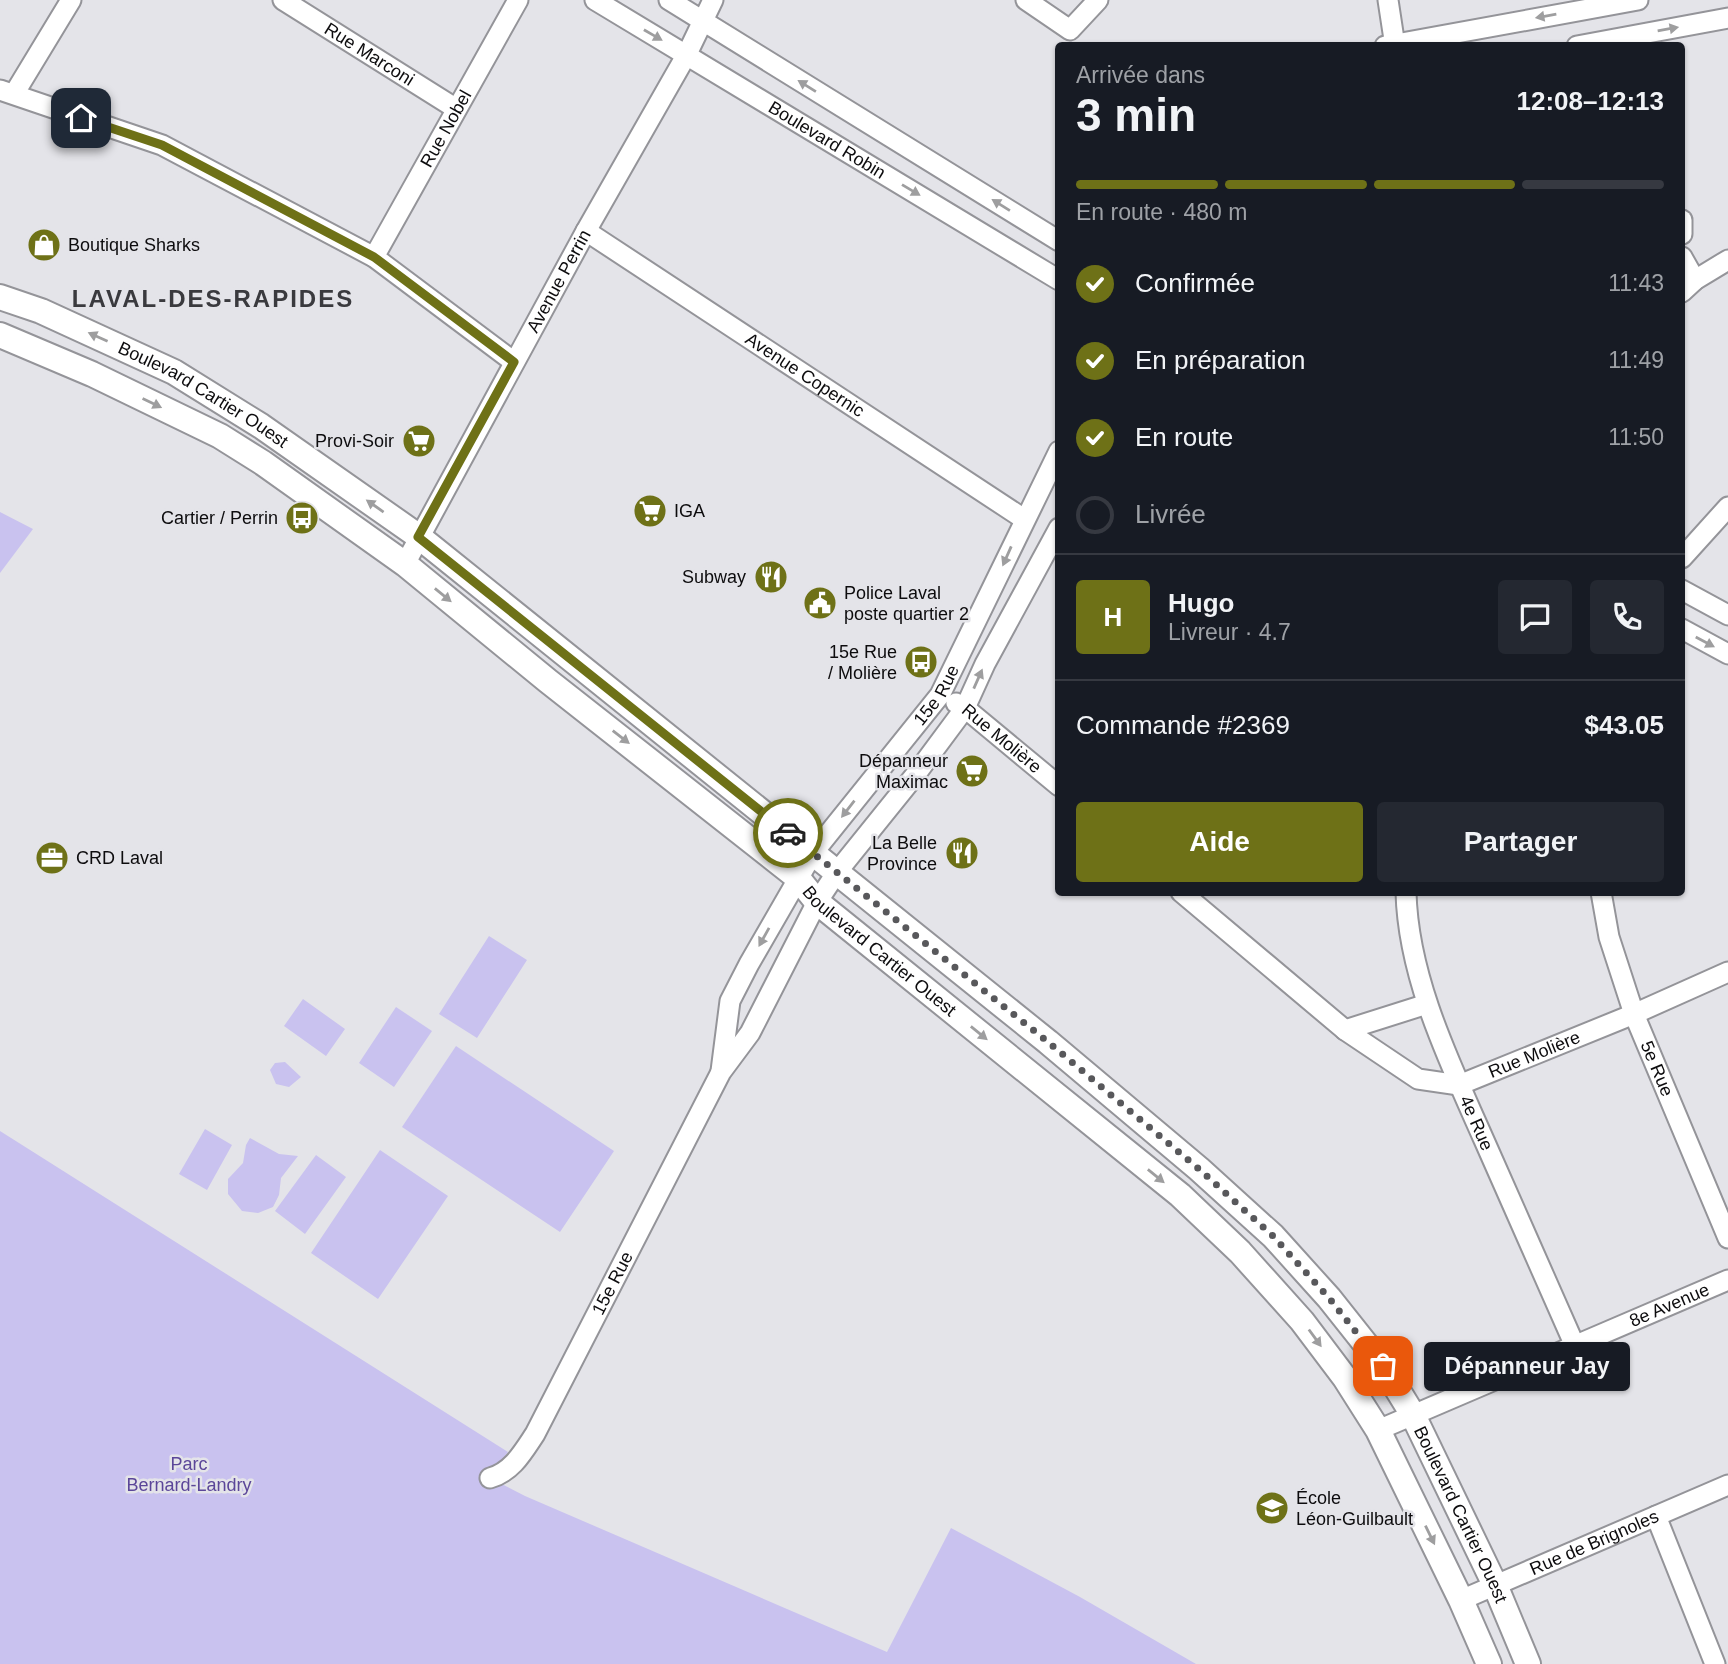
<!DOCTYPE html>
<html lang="fr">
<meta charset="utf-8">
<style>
:root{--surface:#171b24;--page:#242831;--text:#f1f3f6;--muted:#9ea1a6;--line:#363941;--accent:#6e7117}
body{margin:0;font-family:Arial,sans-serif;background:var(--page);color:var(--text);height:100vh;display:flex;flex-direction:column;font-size:26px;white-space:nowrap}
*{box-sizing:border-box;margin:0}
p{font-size:23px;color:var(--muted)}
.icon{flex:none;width:38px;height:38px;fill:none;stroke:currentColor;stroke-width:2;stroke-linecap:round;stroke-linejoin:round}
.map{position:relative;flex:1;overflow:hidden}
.side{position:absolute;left:1055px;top:42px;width:630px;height:854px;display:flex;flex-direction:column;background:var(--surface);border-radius:7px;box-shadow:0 2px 5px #0004}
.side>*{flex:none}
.pin{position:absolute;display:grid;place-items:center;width:60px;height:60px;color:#fff;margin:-30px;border-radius:14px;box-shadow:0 4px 10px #0006}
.courier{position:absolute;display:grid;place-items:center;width:70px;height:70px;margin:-35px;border:5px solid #6e7117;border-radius:50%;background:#fff;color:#222;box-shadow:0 2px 9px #0007}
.bubble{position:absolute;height:49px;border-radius:7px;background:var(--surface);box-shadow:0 2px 5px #0004;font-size:23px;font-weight:700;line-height:49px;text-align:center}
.headline em{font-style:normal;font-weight:700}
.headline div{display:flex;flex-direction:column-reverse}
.headline{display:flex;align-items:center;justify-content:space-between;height:119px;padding:0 21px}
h1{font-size:46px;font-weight:700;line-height:52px}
.bar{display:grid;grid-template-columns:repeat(4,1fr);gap:10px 7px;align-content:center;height:84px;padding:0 21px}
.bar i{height:9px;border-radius:5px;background:var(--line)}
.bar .current{background:var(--accent)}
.bar p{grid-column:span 4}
.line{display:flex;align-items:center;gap:18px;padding:0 21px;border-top:2px solid var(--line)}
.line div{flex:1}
.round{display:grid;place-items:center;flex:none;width:74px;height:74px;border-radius:7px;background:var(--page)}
ol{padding:0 21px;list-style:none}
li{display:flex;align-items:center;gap:21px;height:77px}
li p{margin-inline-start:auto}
li .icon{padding:7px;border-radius:50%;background:var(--accent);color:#fff;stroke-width:4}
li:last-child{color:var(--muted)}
li i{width:38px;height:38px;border:4px solid var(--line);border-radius:50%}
.cta{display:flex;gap:14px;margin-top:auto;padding:14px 21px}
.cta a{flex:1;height:80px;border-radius:7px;background:var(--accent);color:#fff;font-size:28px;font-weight:700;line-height:80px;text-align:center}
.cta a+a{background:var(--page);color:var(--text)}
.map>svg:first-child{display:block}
.green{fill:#c9c2ef}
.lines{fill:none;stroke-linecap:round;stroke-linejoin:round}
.minor-casing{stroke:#949499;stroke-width:23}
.tertiary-casing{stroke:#949499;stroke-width:28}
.minor{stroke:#fff;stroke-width:19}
.tertiary{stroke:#fff;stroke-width:24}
.oneway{fill:#9e9e9f}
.done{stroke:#58585b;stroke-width:7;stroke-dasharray:0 12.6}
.route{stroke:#6e7117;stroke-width:9}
.labels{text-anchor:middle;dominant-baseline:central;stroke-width:5;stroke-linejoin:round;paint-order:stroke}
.street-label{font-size:18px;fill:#0d0c0e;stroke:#e4e4e9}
.poi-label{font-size:18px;fill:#0d0c0e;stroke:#e4e4e9;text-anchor:end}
.park-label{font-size:18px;fill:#5b4699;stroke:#e4e4e9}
.district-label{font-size:24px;font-weight:bold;letter-spacing:2px;fill:#3a3a3e;stroke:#e4e4e9}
</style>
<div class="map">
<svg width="1728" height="1664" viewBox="0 0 1728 1664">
<rect width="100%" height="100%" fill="#e4e4e9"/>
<path class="green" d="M0 512 33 529 0 573Z
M489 936 527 960 477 1038 439 1014Z
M303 999 345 1029 326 1056 284 1026Z
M396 1007 432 1031 394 1087 359 1063Z
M456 1046 614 1151 560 1232 402 1127Z
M285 1062 301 1077 289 1087 276 1084 270 1070 275 1063Z
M205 1129 232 1145 207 1190 179 1174Z
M0 1131 508 1452 490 1478 525 1496 887 1652 951 1528 1080 1597 1196 1664H0Z
M250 1138 279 1154 298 1156 281 1178 279 1195 273 1207 258 1213 242 1211 228 1194V1179L243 1163 246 1145Z
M380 1150 448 1196 378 1299 311 1253Z
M316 1155 346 1177 305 1234 275 1211Z"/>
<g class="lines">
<defs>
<g id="minor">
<path id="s1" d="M283 0 455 108"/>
<path id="s2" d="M595 0 1059 280"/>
<path d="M669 0 1059 241"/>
<path d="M1026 0 1070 30 1098 0"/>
<path d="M1388 0 1395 46"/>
<path d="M1385 46 1638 0"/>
<path d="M1577 46 1728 18"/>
<path d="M0 90 162 145 374 257 514 362"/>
<path d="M14 94 71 0"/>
<path d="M1682 220V234"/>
<path id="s3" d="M586 231 1024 519"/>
<path id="s4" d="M374 257 518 0"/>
<path d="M1682 257 1695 280"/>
<path d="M1682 292 1695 280 1728 260"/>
<path d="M1682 558 1728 507"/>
<path id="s5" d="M405 564 586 231 687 54 713 0"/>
<path d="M1682 590 1728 615"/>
<path d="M1682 629 1728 654"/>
<path id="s6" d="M956 703 965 708 1059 786"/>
<path id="s7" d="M1181 892 1345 1030 1418 1079 1459 1085 1634 1014 1728 972"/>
<path id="s8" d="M1406 892C1408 978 1450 1063 1484 1140 1514 1209 1545 1277 1575 1346"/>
<path id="s9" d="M1601 892 1609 937 1634 1014 1728 1238"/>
<path d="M1345 1030 1427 1004"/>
<path id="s10" d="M721 1071 730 1001 749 964 813 853 940 695 1059 451"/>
<path id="s11" d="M1378 1430 1728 1280"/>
<path id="s12" d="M490 1478C512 1472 523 1452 535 1434L721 1072 750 1033 817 902 837 872 916 774 965 708 985 664 1059 528"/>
<path d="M1656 1516 1715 1664"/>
<path id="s13" d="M1461 1600 1728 1485"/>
</g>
<g id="tertiary">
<path id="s14" d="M0 297 41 311 174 372 261 426 418 536 1048 1042 1199 1169 1273 1236 1329 1298 1383 1366 1413 1415 1495 1585 1528 1664"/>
<path id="s15" d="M0 335 92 374 220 436 263 463 405 564 548 681 797 877 817 902 1180 1195 1240 1252 1302 1321 1345 1378 1378 1430 1461 1600 1489 1664"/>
</g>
</defs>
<use href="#minor" class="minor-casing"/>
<use href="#tertiary" class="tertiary-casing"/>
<use href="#minor" class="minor"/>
<use href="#tertiary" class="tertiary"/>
</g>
<defs><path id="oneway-solid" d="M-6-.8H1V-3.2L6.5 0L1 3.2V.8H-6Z" transform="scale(1.75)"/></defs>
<g class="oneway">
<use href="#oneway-solid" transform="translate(1546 16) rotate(170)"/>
<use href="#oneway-solid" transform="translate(1668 29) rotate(-10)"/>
<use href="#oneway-solid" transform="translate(653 35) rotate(30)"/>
<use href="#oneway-solid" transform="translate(807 86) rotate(-148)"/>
<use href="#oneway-solid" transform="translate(911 190) rotate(31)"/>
<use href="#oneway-solid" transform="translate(1001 205) rotate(-148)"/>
<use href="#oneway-solid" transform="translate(98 337) rotate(-156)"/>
<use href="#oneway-solid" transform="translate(152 403) rotate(26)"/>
<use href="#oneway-solid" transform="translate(375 506) rotate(-145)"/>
<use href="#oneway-solid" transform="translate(1007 556) rotate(114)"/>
<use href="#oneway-solid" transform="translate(443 595) rotate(39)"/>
<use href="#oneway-solid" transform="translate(1705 642) rotate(28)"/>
<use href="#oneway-solid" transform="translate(978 679) rotate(-66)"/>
<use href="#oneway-solid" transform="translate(621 737) rotate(38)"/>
<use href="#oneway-solid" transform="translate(848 809) rotate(128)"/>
<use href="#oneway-solid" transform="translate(764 937) rotate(119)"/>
<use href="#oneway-solid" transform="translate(979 1033) rotate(39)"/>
<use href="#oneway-solid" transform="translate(1156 1176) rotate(39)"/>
<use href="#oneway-solid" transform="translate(1315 1338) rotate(54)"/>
<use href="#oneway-solid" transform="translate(1430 1535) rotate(64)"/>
</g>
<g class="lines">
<path class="done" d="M788 833 1048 1042 1199 1169 1273 1236 1329 1298 1383 1366"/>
<path class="route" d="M81 118 162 145 374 257 514 362 418 537 788 833"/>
</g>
<defs>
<symbol id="shop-disc" viewBox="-11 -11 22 22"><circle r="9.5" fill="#6e7117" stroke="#e4e4e9"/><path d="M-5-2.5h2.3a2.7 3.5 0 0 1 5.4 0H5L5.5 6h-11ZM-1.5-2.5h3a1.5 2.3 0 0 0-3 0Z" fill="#fff"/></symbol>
<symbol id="supermarket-disc" viewBox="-11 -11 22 22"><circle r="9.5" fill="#6e7117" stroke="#e4e4e9"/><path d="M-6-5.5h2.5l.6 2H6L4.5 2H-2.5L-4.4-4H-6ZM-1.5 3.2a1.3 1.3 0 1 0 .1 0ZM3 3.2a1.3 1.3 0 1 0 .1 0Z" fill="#fff"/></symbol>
<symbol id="bus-disc" viewBox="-11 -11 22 22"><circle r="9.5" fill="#6e7117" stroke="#e4e4e9"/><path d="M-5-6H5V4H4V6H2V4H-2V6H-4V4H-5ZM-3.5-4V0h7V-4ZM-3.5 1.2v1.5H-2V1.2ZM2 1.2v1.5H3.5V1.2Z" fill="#fff"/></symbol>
<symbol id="restaurant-disc" viewBox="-11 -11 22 22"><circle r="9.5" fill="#6e7117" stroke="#e4e4e9"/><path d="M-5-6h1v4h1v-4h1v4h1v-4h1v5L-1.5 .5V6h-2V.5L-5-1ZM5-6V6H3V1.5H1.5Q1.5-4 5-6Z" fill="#fff"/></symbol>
<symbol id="civic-disc" viewBox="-11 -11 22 22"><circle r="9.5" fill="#6e7117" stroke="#e4e4e9"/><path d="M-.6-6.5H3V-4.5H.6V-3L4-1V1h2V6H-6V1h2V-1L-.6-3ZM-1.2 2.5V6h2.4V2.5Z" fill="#fff"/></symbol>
<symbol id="office-disc" viewBox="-11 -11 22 22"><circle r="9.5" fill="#6e7117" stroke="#e4e4e9"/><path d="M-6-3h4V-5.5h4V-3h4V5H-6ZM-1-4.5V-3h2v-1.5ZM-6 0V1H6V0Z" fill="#fff"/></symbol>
<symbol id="school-disc" viewBox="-11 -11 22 22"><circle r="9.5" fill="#6e7117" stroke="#e4e4e9"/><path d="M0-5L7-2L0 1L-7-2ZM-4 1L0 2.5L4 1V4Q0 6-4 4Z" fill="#fff"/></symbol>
</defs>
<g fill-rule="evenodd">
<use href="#shop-disc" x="25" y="226" width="38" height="38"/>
<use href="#supermarket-disc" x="400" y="422" width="38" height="38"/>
<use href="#supermarket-disc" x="631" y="492" width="38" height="38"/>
<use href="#bus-disc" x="283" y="499" width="38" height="38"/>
<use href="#restaurant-disc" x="752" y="558" width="38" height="38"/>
<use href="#civic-disc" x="801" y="584" width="38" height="38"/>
<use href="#bus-disc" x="902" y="643" width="38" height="38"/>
<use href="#supermarket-disc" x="953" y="752" width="38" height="38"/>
<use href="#restaurant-disc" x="943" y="834" width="38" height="38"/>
<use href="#office-disc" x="33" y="839" width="38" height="38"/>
<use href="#school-disc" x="1253" y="1489" width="38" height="38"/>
</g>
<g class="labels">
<g class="street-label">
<text stroke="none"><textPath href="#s1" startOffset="102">Rue Marconi</textPath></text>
<text stroke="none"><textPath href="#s4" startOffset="147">Rue Nobel</textPath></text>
<text stroke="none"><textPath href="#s2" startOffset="271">Boulevard Robin</textPath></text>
<text stroke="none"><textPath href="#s5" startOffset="322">Avenue Perrin</textPath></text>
<text stroke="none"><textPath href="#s3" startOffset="262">Avenue Copernic</textPath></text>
<text stroke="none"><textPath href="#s14" startOffset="226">Boulevard Cartier Ouest</textPath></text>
<text stroke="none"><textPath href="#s10" startOffset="441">15e Rue</textPath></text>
<text stroke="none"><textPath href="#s6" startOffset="58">Rue Molière</textPath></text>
<text stroke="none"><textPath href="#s15" startOffset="1080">Boulevard Cartier Ouest</textPath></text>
<text stroke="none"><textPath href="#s7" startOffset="425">Rue Molière</textPath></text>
<text stroke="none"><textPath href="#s9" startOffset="186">5e Rue</textPath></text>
<text stroke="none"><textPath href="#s8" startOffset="243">4e Rue</textPath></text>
<text stroke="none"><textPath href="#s12" startOffset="234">15e Rue</textPath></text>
<text stroke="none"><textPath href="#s11" startOffset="317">8e Avenue</textPath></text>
<text stroke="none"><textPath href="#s14" startOffset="1927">Boulevard Cartier Ouest</textPath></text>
<text stroke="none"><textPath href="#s13" startOffset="145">Rue de Brignoles</textPath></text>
</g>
<g class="poi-label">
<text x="68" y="245" text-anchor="start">Boutique Sharks</text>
<text x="394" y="441">Provi-Soir</text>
<text x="674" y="511" text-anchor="start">IGA</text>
<text x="278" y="518">Cartier / Perrin</text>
<text x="746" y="577">Subway</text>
<text x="844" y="593" text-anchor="start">Police Laval<tspan x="844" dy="21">poste quartier 2</tspan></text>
<text x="897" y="652">15e Rue<tspan x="897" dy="21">/ Molière</tspan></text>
<text x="948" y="761">Dépanneur<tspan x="948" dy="21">Maximac</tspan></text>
<text x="937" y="843">La Belle<tspan x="937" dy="21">Province</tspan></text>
<text x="76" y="858" text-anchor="start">CRD Laval</text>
<text x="1296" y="1498" text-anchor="start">École<tspan x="1296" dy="21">Léon-Guilbault</tspan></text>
</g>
<g class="park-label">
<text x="189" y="1464">Parc<tspan x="189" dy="21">Bernard-Landry</tspan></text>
</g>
<g class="district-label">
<text x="213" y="298">LAVAL-DES-RAPIDES</text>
</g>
</g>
</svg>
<div class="pin" style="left:1383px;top:1366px;background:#ea580c"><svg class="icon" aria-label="bag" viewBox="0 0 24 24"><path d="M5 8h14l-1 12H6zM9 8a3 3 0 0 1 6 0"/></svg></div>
<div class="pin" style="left:81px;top:118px;background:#1f2937"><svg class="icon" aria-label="home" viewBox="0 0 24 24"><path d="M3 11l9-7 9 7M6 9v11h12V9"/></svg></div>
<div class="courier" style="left:788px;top:833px"><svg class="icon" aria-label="car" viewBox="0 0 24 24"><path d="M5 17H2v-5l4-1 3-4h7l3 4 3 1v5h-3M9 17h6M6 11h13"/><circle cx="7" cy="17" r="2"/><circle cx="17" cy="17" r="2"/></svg></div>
<div class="bubble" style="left:1424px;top:1342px;width:206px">Dépanneur Jay</div>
<section class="side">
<div class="headline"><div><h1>3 min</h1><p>Arrivée dans</p></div><em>12:08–12:13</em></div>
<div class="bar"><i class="current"></i><i class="current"></i><i class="current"></i><i></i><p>En route · 480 m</p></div>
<ol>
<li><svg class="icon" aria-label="check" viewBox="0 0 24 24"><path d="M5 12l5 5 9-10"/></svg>Confirmée<p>11:43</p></li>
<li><svg class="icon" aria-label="check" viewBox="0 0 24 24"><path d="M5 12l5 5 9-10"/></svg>En préparation<p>11:49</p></li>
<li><svg class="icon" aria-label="check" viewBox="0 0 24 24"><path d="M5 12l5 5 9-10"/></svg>En route<p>11:50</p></li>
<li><i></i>Livrée</li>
</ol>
<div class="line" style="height:126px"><b class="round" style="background:var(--accent);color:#fff">H</b><div><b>Hugo</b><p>Livreur · 4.7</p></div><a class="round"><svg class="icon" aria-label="chat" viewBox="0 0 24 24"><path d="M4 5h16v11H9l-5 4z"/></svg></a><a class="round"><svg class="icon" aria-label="phone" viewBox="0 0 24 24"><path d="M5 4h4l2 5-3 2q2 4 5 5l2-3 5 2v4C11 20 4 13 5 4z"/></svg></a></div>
<div class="line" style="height:91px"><div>Commande #2369</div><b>$43.05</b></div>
<div class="cta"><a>Aide</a><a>Partager</a></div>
</section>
</div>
